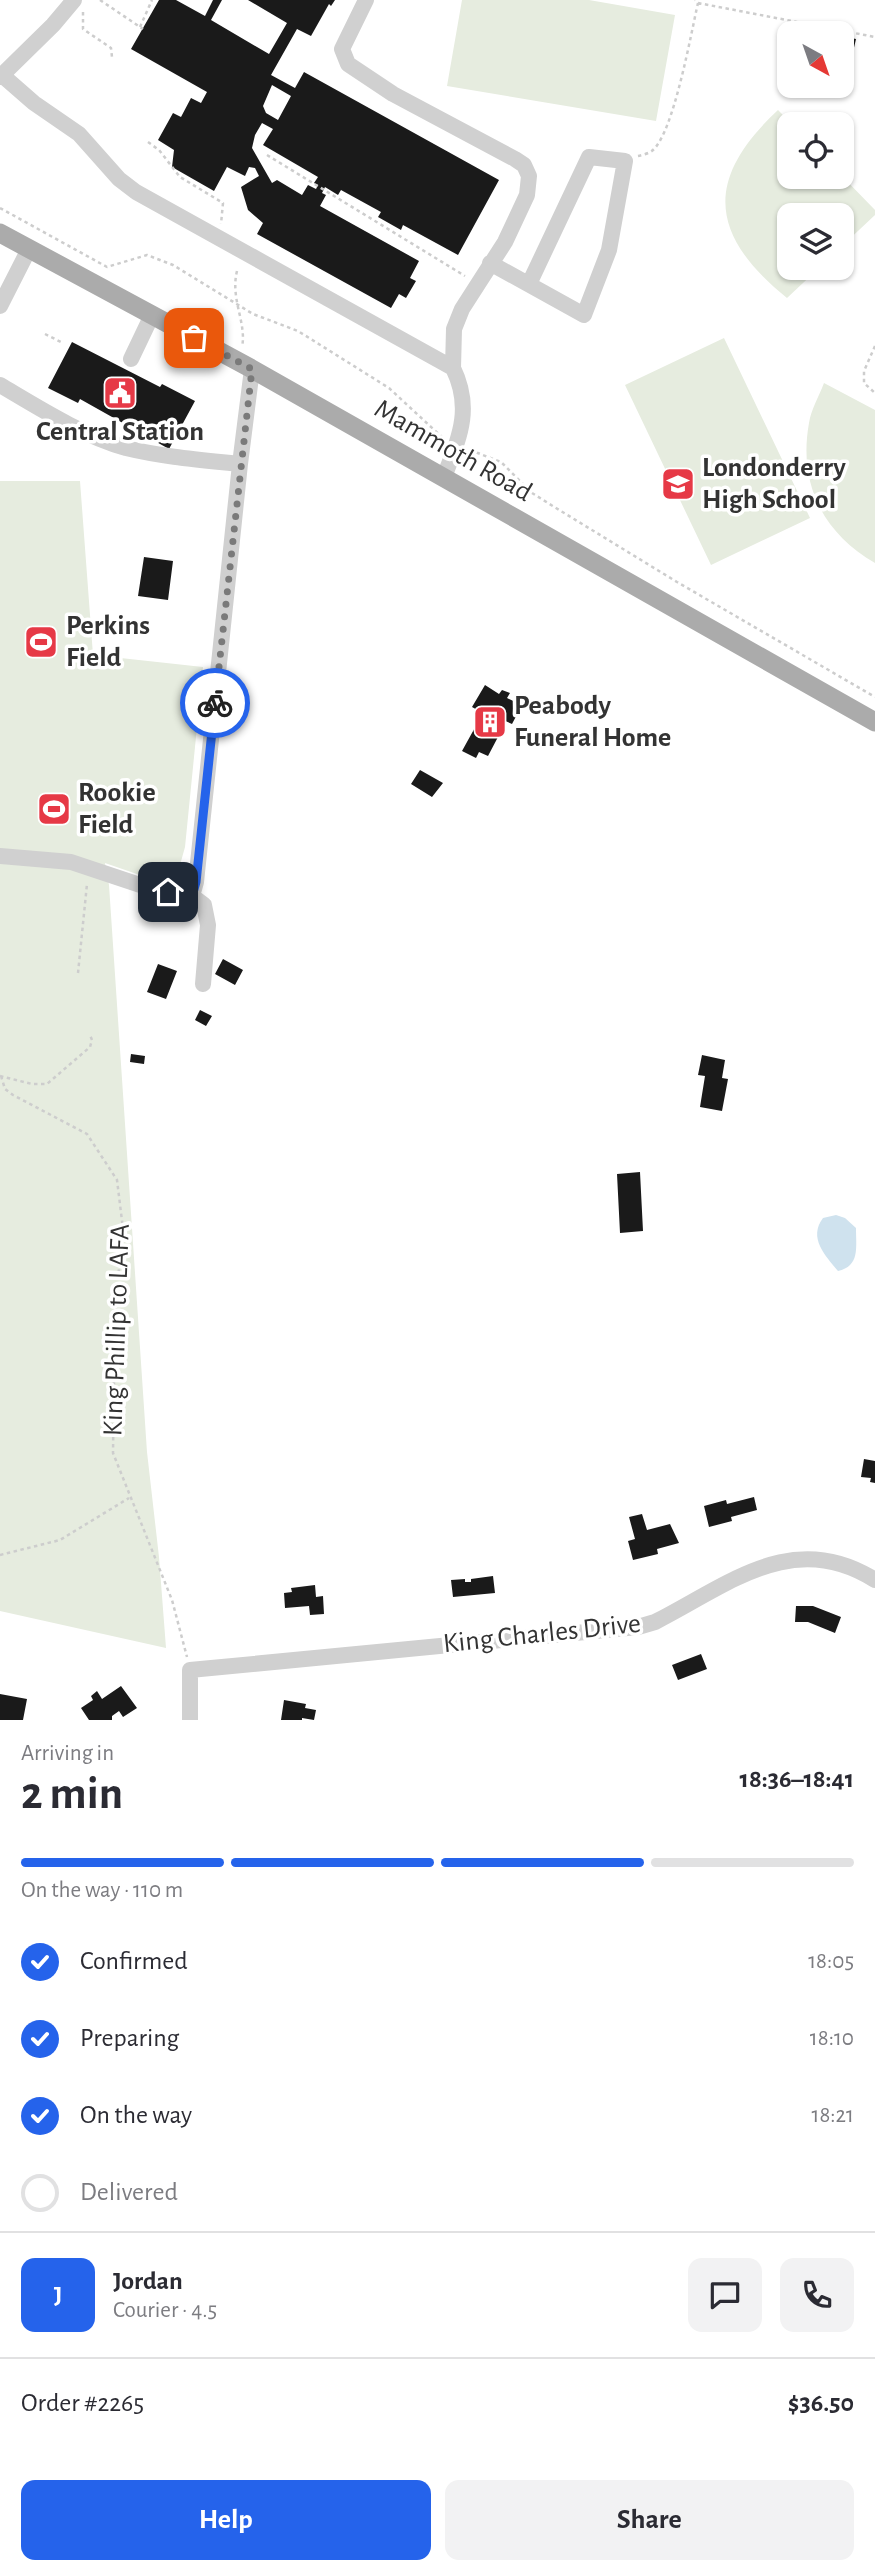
<!DOCTYPE html>
<meta charset="utf-8">
<style>
:root{--surface:#fff;--page:#f2f2f3;--text:#2b2b33;--muted:#7c7c81;--line:#e1e1e2;--accent:#2563eb}
body{margin:0;font-family:"Alegreya Sans",sans-serif;background:var(--page);color:var(--text);height:100vh;display:flex;flex-direction:column;font-size:26px;white-space:nowrap}
*{box-sizing:border-box;margin:0}
p{font-size:23px;color:var(--muted)}
.icon{flex:none;width:38px;height:38px;fill:none;stroke:currentColor;stroke-width:2;stroke-linecap:round;stroke-linejoin:round}
.map{position:relative;height:1720px;overflow:hidden}
.details{display:flex;flex-direction:column;background:var(--surface);flex:1}
.details>*{flex:none}
.needle{width:46px;rotate:140deg}
.buttons{position:absolute;left:777px;top:21px;display:grid;gap:14px}
.buttons a{display:grid;place-items:center;width:77px;height:77px;border-radius:14px;background:var(--surface);box-shadow:0 2px 5px #0004;font-size:35px}
.pin{position:absolute;display:grid;place-items:center;width:60px;height:60px;color:#fff;margin:-30px;border-radius:14px;box-shadow:0 4px 10px #0006}
.courier{position:absolute;display:grid;place-items:center;width:70px;height:70px;margin:-35px;border:5px solid #2563eb;border-radius:50%;background:#fff;color:#222;box-shadow:0 2px 9px #0007}
.overview em{font-style:normal;font-weight:700}
.overview div{display:flex;flex-direction:column-reverse}
.overview{display:flex;align-items:center;justify-content:space-between;height:119px;padding:0 21px}
h1{font-size:46px;font-weight:700;line-height:52px}
.bar{display:grid;grid-template-columns:repeat(4,1fr);gap:10px 7px;align-content:center;height:84px;padding:0 21px}
.bar i{height:9px;border-radius:5px;background:var(--line)}
.bar .active{background:var(--accent)}
.bar p{grid-column:span 4}
.line{display:flex;align-items:center;gap:18px;padding:0 21px;border-top:2px solid var(--line)}
.line div{flex:1}
.round{display:grid;place-items:center;flex:none;width:74px;height:74px;border-radius:14px;background:var(--page)}
ol{padding:0 21px;list-style:none}
li{display:flex;align-items:center;gap:21px;height:77px}
li p{margin-inline-start:auto}
li .icon{padding:7px;border-radius:50%;background:var(--accent);color:#fff;stroke-width:4}
li:last-child{color:var(--muted)}
li i{width:38px;height:38px;border:4px solid var(--line);border-radius:50%}
.action{display:flex;gap:14px;margin-top:auto;padding:14px 21px}
.action a{flex:1;height:80px;border-radius:14px;background:var(--accent);color:#fff;font-size:28px;font-weight:700;line-height:80px;text-align:center}
.action a+a{background:var(--page);color:var(--text)}
.map>svg:first-child{display:block}
.green{fill:#e6ecdf}
.water{fill:#cfe2ee}
.building{fill:#1a1a1a;fill-rule:evenodd}
.lines{fill:none;stroke-linecap:round;stroke-linejoin:round}
.path{stroke:#cdcdcd;stroke-width:2.5;stroke-dasharray:3.5 3.5;stroke-linecap:butt}
.minor{stroke:#d0d0d0;stroke-width:16}
.major{stroke:#ababab;stroke-width:19}
.done{stroke:#7a7a7a;stroke-width:7;stroke-dasharray:0 12.6}
.route{stroke:#2563eb;stroke-width:9}
.labels{text-anchor:middle;dominant-baseline:central;stroke-width:7;stroke-linejoin:round;paint-order:stroke}
.poi-label{font-size:28px;font-weight:bold;fill:#333;stroke:#fff;text-anchor:start}
.street-label{font-size:28px;fill:#333;stroke:#fff}
</style>
<div class="map">
<svg width="875" height="1720" viewBox="0 0 875 1720">
<rect width="100%" height="100%" fill="#fff"/>
<path class="green" d="M462 0H589L675 15 656 121 447 86Z
M778 110 792 124H789V177L842 176 875 210V215L842 246V215H789V268H819L787 298C709 235 704 179 778 110Z
M724 338 810 518 711 565 625 385Z
M824 383 875 410V563C823 533 798 484 809 423 811 410 819 396 824 383Z
M0 481H80L93 655 203 667 185 847 175 883 160 882 105 863 109 885 147 1452 159 1557 166 1648 0 1611Z"/>
<path class="water" d="M836 1215 845 1218 856 1228C856 1248 860 1266 838 1271 825 1255 808 1238 823 1218Z"/>
<path class="building" d="M159 0H176L205 16 213 0H222L211 20 269 54 287 23 248 0H335L331 6 329 4 311 36 297 29 271 75 295 88 304 72 499 180 458 255 403 225 401 230 378 217 381 212 341 190 338 195 325 187 322 193 326 195 320 206 419 261 410 278 416 281 406 298 399 294 391 308 257 234 263 223 248 210 241 187 259 176 255 168 249 167 245 176 227 167 214 191 172 167 174 150 158 140 173 113 181 117 191 98 201 103 207 92 131 49ZM272 85 291 96 278 120 266 113 263 106ZM262 123 273 129 263 145 318 177 314 183 318 185 316 189 308 185 302 195 277 180 272 183 252 148 255 135Z
M842 36 856 39 853 52 842 49Z
M72 342 160 387 162 384 195 401 169 449 80 399 78 403 48 388Z
M144 557 173 561 168 600 138 596Z
M485 685 499 694 502 690 510 693 507 698 522 705 512 724 503 720 494 736 498 737 488 756 479 752 476 758 462 751 483 713 472 707Z
M420 770 443 783 432 797 411 784Z
M223 959 243 970 235 985 215 974Z
M158 964 177 971 166 999 147 992Z
M200 1010 212 1016 206 1026 195 1020Z
M131 1054 145 1056 144 1064 130 1062Z
M702 1055 725 1060 722 1078 728 1079 722 1111 700 1107 705 1076 698 1075Z
M640 1172 643 1231 620 1233 617 1174Z
M864 1459 875 1461V1483L870 1482 871 1478 861 1477Z
M754 1497 757 1510 731 1517 732 1521 709 1527 704 1506 726 1500 727 1504Z
M642 1514 647 1530 670 1524 679 1543 657 1549 658 1554 633 1560 628 1541 635 1539 629 1517Z
M493 1576 495 1593 453 1597 451 1580 465 1579V1582H471V1579Z
M315 1585 316 1597 323 1596 324 1614 310 1615 309 1606 285 1608 284 1593 292 1592 291 1588Z
M796 1606H813L841 1617 835 1633 808 1622H795Z
M701 1654 707 1669 678 1680 672 1665Z
M121 1686 137 1708 123 1717 119 1711 112 1716V1720H89L81 1708 93 1700 91 1696 97 1691 102 1699Z
M0 1694 27 1699 23 1720H0Z
M284 1700 306 1704 305 1708 316 1710 314 1720 302 1718V1720H281Z"/>
<g class="lines">
<path class="path" d="M100 0 143 29
M698 3 875 37
M83 12V29L111 48 112 57
M140 27 152 0
M148 142 159 150 180 177 223 203 221 224
M267 155 465 276
M638 156C643 155 650 153 653 150 674 131 691 33 698 3L695 0
M0 208 107 267 147 255 173 265 253 314 298 331 389 388 444 439
M237 271C230 299 247 323 242 347
M45 334 63 343
M875 346 864 371V383L875 393
M470 450 501 462 532 493 556 508 677 582 875 697
M78 973 87 884
M0 1076 32 1084H47L90 1047 92 1040 90 1035
M1 1076 5 1089 13 1095 87 1134 117 1180 123 1229 115 1308 113 1453 172 1600 187 1657
M0 1555 60 1540 129 1498"/>
<path class="minor" d="M366 0 342 49 348 64 393 94 515 159 524 165 529 176 527 195 505 242 462 309 454 329 453 368
M2 75 34 103 79 134 119 179 136 192 453 368C473 409 459 438 444 477
M0 77 53 25 74 0
M490 263 584 315 609 250 625 161 589 157 529 284
M0 306 29 249
M131 359 152 315
M0 385C39 408 83 436 126 448 163 457 202 460 240 464
M0 856 71 862 152 889 192 896 196 882 240 464 252 369
M192 896 204 905 208 925 203 984
M190 1720V1670L638 1627 655 1622C728 1585 793 1528 875 1580"/>
<path class="major" d="M0 233 252 369 875 722"/>
</g>
<g class="lines">
<path class="done" d="M194 338 252 369 215 703"/>
<path class="route" d="M168 892 192 896 196 882 215 703"/>
</g>
<defs>
<symbol id="civic-square" viewBox="-11 -11 22 22"><rect x="-9" y="-9" width="18" height="18" rx="4" fill="#e63946" stroke="#fff"/><path d="M-.6-6.5H3V-4.5H.6V-3L4-1V1h2V6H-6V1h2V-1L-.6-3ZM-1.2 2.5V6h2.4V2.5Z" fill="#fff"/></symbol>
<symbol id="school-square" viewBox="-11 -11 22 22"><rect x="-9" y="-9" width="18" height="18" rx="4" fill="#e63946" stroke="#fff"/><path d="M0-5L7-2L0 1L-7-2ZM-4 1L0 2.5L4 1V4Q0 6-4 4Z" fill="#fff"/></symbol>
<symbol id="stadium-square" viewBox="-11 -11 22 22"><rect x="-9" y="-9" width="18" height="18" rx="4" fill="#e63946" stroke="#fff"/><path d="M0-5a6.5 5 0 1 0 0 10a6.5 5 0 1 0 0-10ZM-3.5-1.8h7v3.6h-7Z" fill="#fff"/></symbol>
<symbol id="building-square" viewBox="-11 -11 22 22"><rect x="-9" y="-9" width="18" height="18" rx="4" fill="#e63946" stroke="#fff"/><path d="M-4-6H4V6H1V3H-1V6H-4ZM-2.5-4.3h1.7v1.8h-1.7ZM.8-4.3h1.7v1.8H.8ZM-2.5-1h1.7V.8h-1.7ZM.8-1h1.7V.8H.8Z" fill="#fff"/></symbol>
</defs>
<g fill-rule="evenodd">
<use href="#civic-square" x="101" y="374" width="38" height="38"/>
<use href="#school-square" x="659" y="465" width="38" height="38"/>
<use href="#stadium-square" x="22" y="623" width="38" height="38"/>
<use href="#building-square" x="471" y="703" width="38" height="38"/>
<use href="#stadium-square" x="35" y="790" width="38" height="38"/>
</g>
<g class="labels">
<g class="poi-label">
<text x="120" y="432" text-anchor="middle">Central Station</text>
<text x="702" y="468">Londonderry<tspan x="702" dy="32">High School</tspan></text>
<text x="66" y="626">Perkins<tspan x="66" dy="32">Field</tspan></text>
<text x="514" y="706">Peabody<tspan x="514" dy="32">Funeral Home</tspan></text>
<text x="78" y="793">Rookie<tspan x="78" dy="32">Field</tspan></text>
</g>
<g class="street-label">
<text transform="translate(453 451) rotate(30)">Mammoth Road</text>
<text transform="translate(117 1330) rotate(-88)">King Phillip to LAFA</text>
<text transform="translate(542 1634) rotate(-6)">King Charles Drive</text>
</g>
</g>
</svg>
<div class="buttons">
<a><svg class="needle" viewBox="-14 -14 28 28"><path d="M0-13l5 13h-10z" fill="#e53935"/><path d="M0 13l5-13h-10z" fill="#7c7c81"/></svg></a>
<a><svg class="icon" aria-label="locate" viewBox="0 0 24 24"><circle cx="12" cy="12" r="6"/><path d="M12 2v4M12 18v4M2 12h4M18 12h4"/></svg></a>
<a><svg class="icon" aria-label="layers" viewBox="0 0 24 24"><path d="M12 4l9 5-9 5-9-5zM3 14l9 5 9-5"/></svg></a>
</div>
<div class="pin" style="left:194px;top:338px;background:#ea580c"><svg class="icon" aria-label="bag" viewBox="0 0 24 24"><path d="M5 8h14l-1 12H6zM9 8a3 3 0 0 1 6 0"/></svg></div>
<div class="pin" style="left:168px;top:892px;background:#1f2937"><svg class="icon" aria-label="home" viewBox="0 0 24 24"><path d="M3 11l9-7 9 7M6 9v11h12V9"/></svg></div>
<div class="courier" style="left:215px;top:703px"><svg class="icon" aria-label="bike" viewBox="0 0 24 24"><circle cx="6" cy="16" r="4"/><circle cx="18" cy="16" r="4"/><path d="M6 16l4-8h5l3 8M10 8l3 8H6M13 5h3"/></svg></div>
</div>
<section class="details">
<div class="overview"><div><h1>2 min</h1><p>Arriving in</p></div><em>18:36–18:41</em></div>
<div class="bar"><i class="active"></i><i class="active"></i><i class="active"></i><i></i><p>On the way · 110 m</p></div>
<ol>
<li><svg class="icon" aria-label="check" viewBox="0 0 24 24"><path d="M5 12l5 5 9-10"/></svg>Confirmed<p>18:05</p></li>
<li><svg class="icon" aria-label="check" viewBox="0 0 24 24"><path d="M5 12l5 5 9-10"/></svg>Preparing<p>18:10</p></li>
<li><svg class="icon" aria-label="check" viewBox="0 0 24 24"><path d="M5 12l5 5 9-10"/></svg>On the way<p>18:21</p></li>
<li><i></i>Delivered</li>
</ol>
<div class="line" style="height:126px"><b class="round" style="background:var(--accent);color:#fff">J</b><div><b>Jordan</b><p>Courier · 4.5</p></div><a class="round"><svg class="icon" aria-label="chat" viewBox="0 0 24 24"><path d="M4 5h16v11H9l-5 4z"/></svg></a><a class="round"><svg class="icon" aria-label="phone" viewBox="0 0 24 24"><path d="M5 4h4l2 5-3 2q2 4 5 5l2-3 5 2v4C11 20 4 13 5 4z"/></svg></a></div>
<div class="line" style="height:91px"><div>Order #2265</div><b>$36.50</b></div>
<div class="action"><a>Help</a><a>Share</a></div>
</section>
